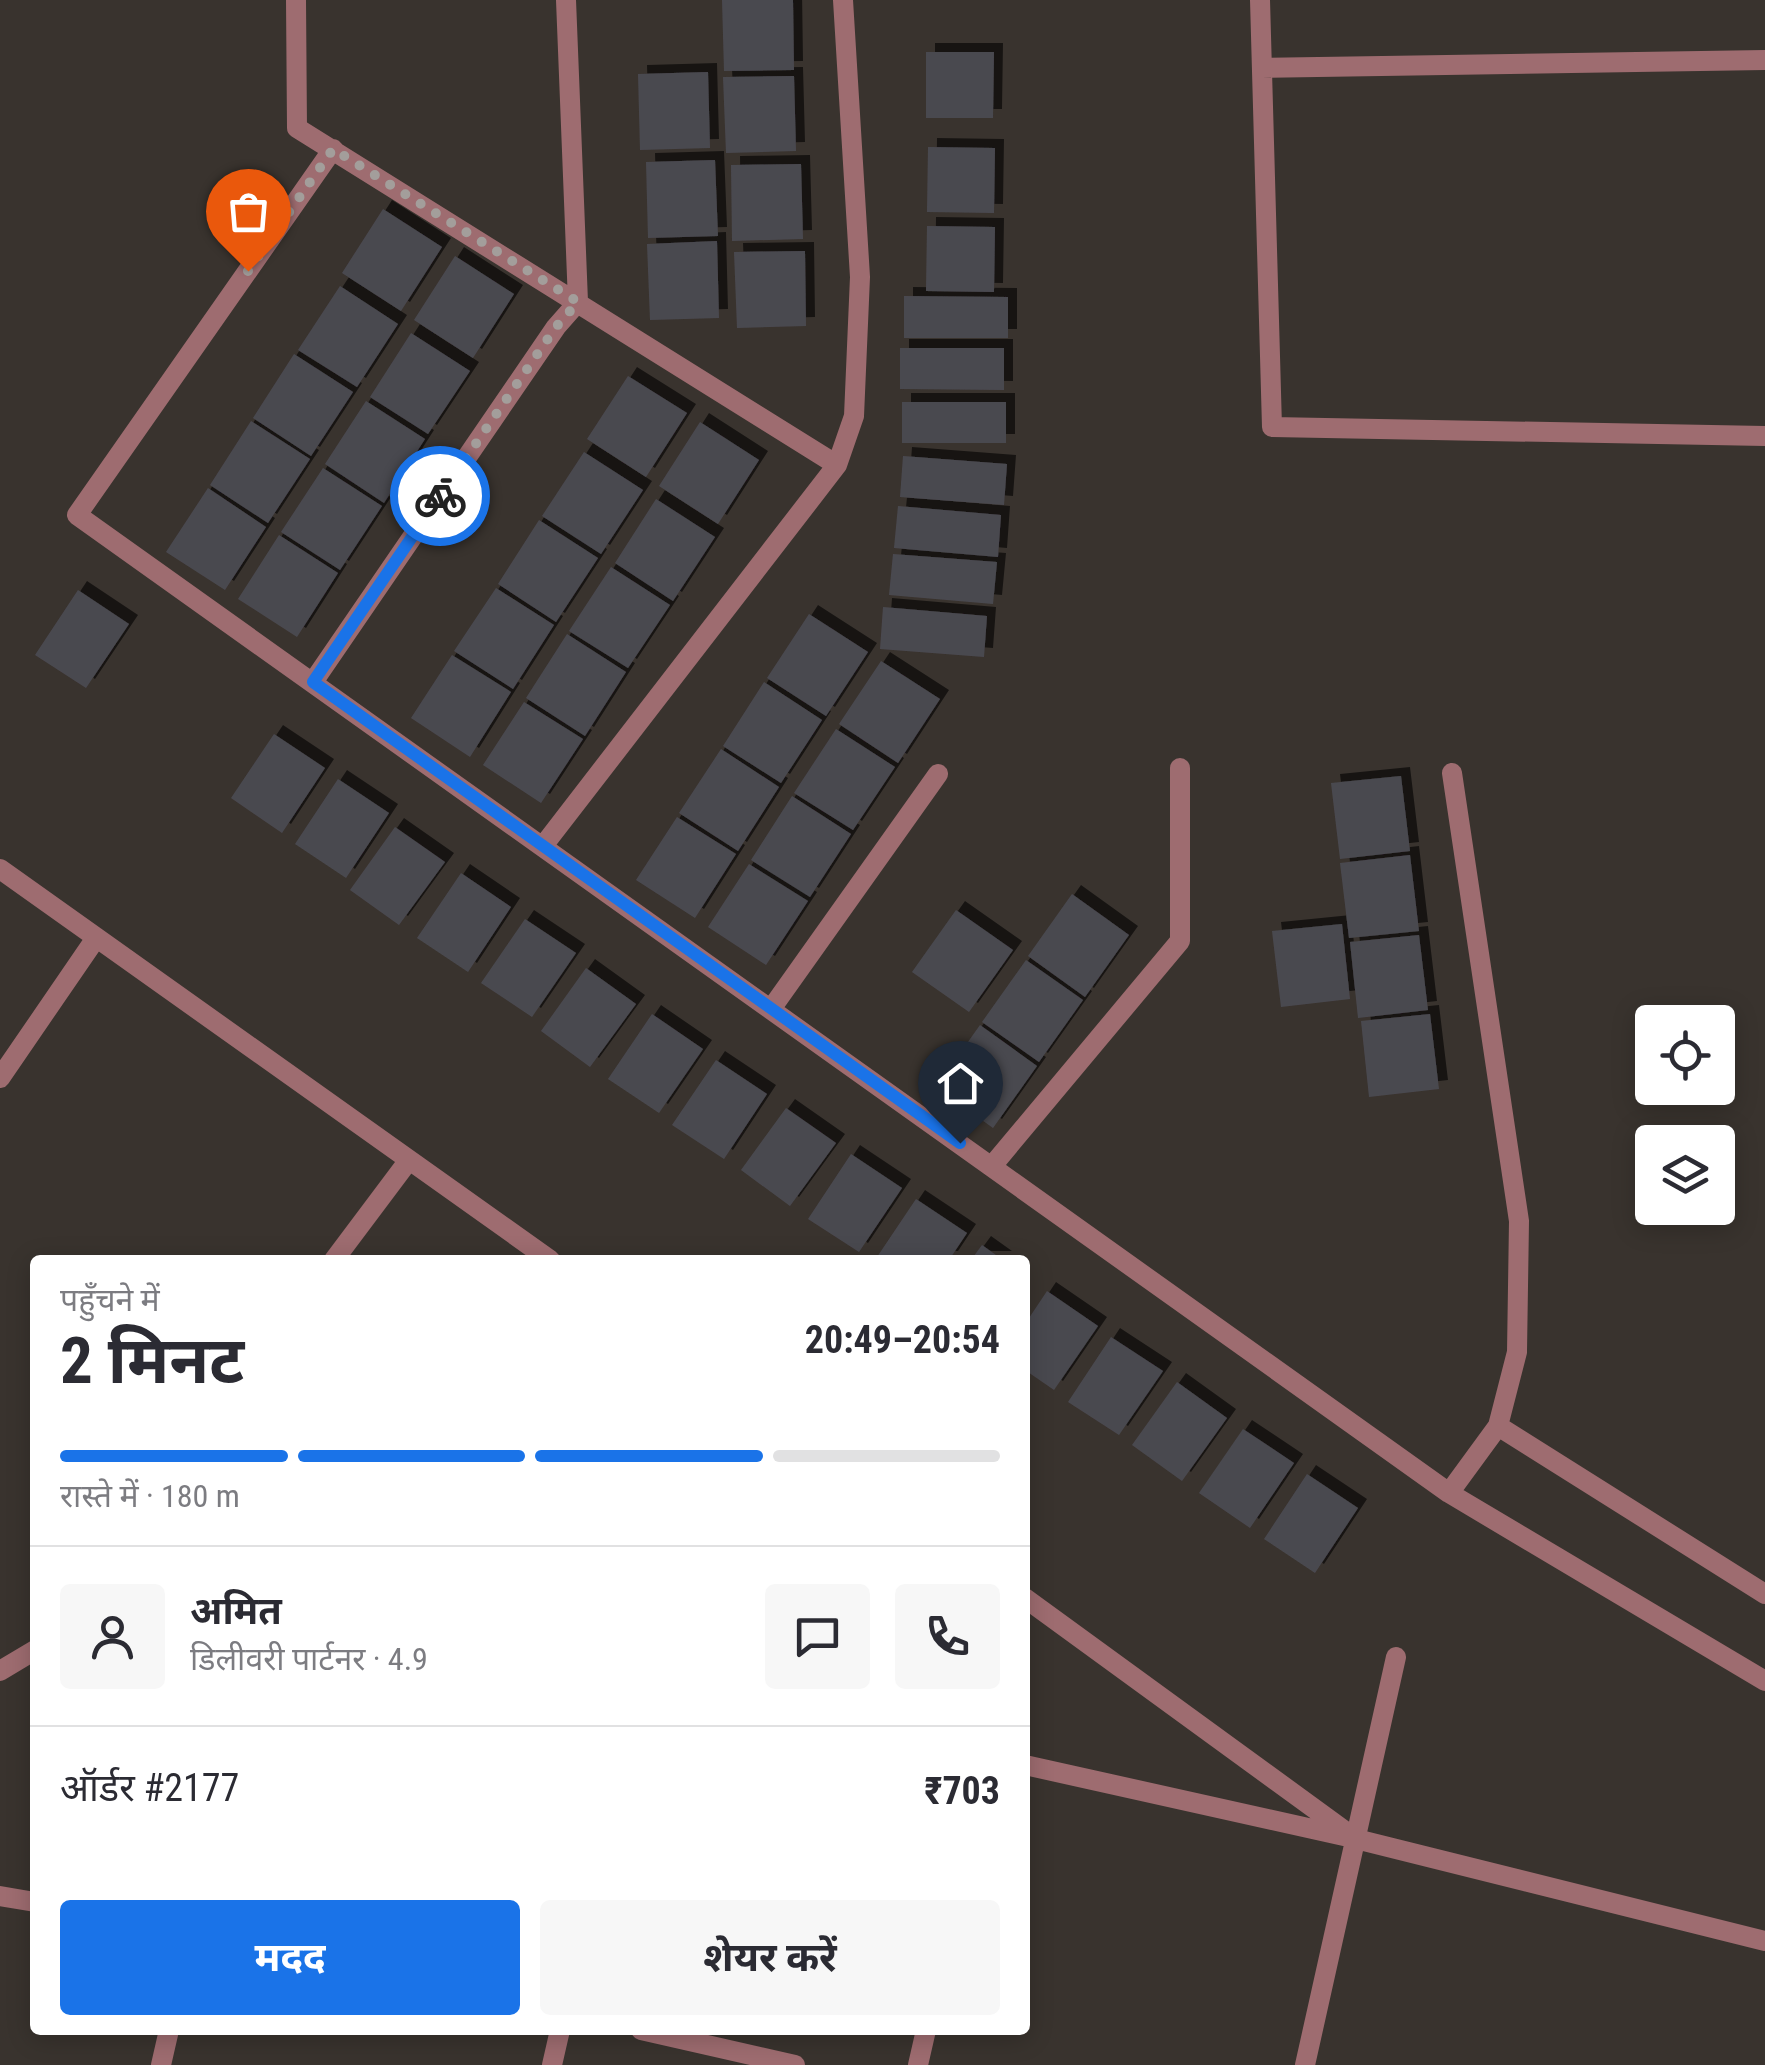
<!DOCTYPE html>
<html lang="hi">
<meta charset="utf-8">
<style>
:root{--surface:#fff;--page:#f7f7f7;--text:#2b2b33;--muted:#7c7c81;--line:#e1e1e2;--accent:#1a73e8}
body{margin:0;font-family:"Roboto Condensed","Noto Sans Devanagari",sans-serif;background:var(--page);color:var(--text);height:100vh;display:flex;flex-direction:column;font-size:38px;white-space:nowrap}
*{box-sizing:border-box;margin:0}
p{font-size:32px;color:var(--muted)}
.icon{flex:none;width:55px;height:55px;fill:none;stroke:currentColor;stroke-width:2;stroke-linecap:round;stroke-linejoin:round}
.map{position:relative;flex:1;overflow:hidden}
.details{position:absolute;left:30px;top:1255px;width:1000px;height:780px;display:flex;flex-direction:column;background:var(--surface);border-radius:10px;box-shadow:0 5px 25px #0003}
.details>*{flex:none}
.tools{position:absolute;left:1635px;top:1005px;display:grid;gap:20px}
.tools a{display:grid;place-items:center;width:100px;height:100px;border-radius:10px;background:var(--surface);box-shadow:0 5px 25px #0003;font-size:50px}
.pin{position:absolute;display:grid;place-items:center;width:85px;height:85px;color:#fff;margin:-102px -42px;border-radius:50% 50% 50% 0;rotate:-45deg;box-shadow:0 0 10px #0007}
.pin .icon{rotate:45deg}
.courier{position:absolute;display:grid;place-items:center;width:100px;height:100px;margin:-50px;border:8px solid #1a73e8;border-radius:50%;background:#fff;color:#222;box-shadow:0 2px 12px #0007}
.head em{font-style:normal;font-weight:700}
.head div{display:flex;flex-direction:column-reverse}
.head{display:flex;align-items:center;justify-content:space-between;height:170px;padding:0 30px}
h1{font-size:65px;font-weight:700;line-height:75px}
.bar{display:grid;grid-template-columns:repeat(4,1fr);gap:15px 10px;align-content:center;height:120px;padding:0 30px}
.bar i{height:12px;border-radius:8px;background:var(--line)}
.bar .active{background:var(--accent)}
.bar p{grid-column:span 4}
.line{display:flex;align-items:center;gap:25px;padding:0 30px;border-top:2px solid var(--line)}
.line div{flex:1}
.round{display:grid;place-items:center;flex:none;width:105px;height:105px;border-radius:10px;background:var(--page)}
.button{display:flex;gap:20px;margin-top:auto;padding:20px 30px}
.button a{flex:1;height:115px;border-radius:10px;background:var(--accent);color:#fff;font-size:40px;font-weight:700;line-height:115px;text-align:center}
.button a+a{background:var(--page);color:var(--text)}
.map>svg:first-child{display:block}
.building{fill:#4a4950;filter:url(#shadow)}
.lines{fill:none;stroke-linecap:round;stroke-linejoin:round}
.service{stroke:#9e6c70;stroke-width:20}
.minor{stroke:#9e6c70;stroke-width:20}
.done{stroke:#a39e9b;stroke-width:10;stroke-dasharray:0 18}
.route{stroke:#1a73e8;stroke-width:12}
</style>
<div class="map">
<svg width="1765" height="2065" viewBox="0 0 1765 2065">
<defs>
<filter id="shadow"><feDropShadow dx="9" dy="-9" stdDeviation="0" flood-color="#0009"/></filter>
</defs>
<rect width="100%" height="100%" fill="#39332e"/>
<path class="building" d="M722 0H793L794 70 724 71Z
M926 52H994L993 118H926Z
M708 72 710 148 640 150 638 74Z
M794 76 796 151 726 153 723 77Z
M928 147 995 148 994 213 927 212Z
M715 160 718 236 648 238 646 162Z
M801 164 803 239 732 241 731 165Z
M383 209 442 247 401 311 342 273Z
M927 226 995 227 994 292 926 291Z
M717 241 719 318 650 320 647 244Z
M805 251 806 326 737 328 734 252Z
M455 256 514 294 473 358 414 320Z
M340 286 398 324 357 387 298 350Z
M904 296 1008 297V338H904Z
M411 333 470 371 428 434 370 397Z
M900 348H1004V390L900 389Z
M294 354 353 392 311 456 253 418Z
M628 376 687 413 646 477 587 439Z
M366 401 425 439 384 503 325 464Z
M902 402H1006V443H902Z
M251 421 310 459 268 523 210 485Z
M700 422 759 460 718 524 659 486Z
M584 452 643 490 601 554 542 516Z
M903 456 1007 464 1004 505 900 497Z
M323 468 382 506 340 570 281 532Z
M208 488 266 527 225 590 166 552Z
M656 499 715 537 673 601 615 563Z
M898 506 1001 515 998 557 894 548Z
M539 520 598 558 556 622 498 584Z
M279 535 338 573 297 637 238 599Z
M893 554 997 562 993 604 889 595Z
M611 567 670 605 628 668 569 631Z
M496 588 554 625 513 689 454 651Z
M78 590 129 624 86 688 35 655Z
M883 607 987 616 984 657 880 649Z
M809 614 868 652 826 716 767 678Z
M567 634 626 672 585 736 526 698Z
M452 655 511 692 470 757 411 718Z
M881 661 940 699 898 763 839 724Z
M764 682 822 720 781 783 723 746Z
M524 702 583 739 541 803 483 765Z
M836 729 895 767 853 830 794 793Z
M274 734 325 768 282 833 231 798Z
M721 749 779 787 738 851 679 813Z
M1401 776 1410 851 1340 859 1331 783Z
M338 779 389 813 346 878 295 844Z
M792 796 851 834 810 897 751 860Z
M677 817 736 854 695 918 636 880Z
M395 827 445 862 399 925 350 890Z
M1410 855 1419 931 1349 938 1340 863Z
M749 864 808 901 766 965 708 927Z
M461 873 511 907 468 972 417 938Z
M1072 894 1129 935 1085 997 1028 956Z
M956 910 1013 950 969 1012 912 972Z
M525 919 576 953 532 1017 481 983Z
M1342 924 1350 999 1281 1007 1272 931Z
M1419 935 1428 1010 1358 1018 1350 942Z
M1026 960 1083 1000 1039 1062 982 1022Z
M586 968 636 1004 590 1067 541 1031Z
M652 1014 703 1049 659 1113 608 1079Z
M1430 1014 1439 1089 1369 1097 1361 1021Z
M980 1025 1037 1066 993 1128 936 1087Z
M716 1060 767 1094 724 1159 672 1125Z
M786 1108 836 1143 790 1206 741 1170Z
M851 1154 902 1188 859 1252 808 1219Z
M916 1199 967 1233 949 1260H875Z
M982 1245 1003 1260H971Z
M1047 1291 1098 1326 1054 1390 1025 1370V1324Z
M1111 1337 1163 1371 1119 1435 1068 1402Z
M1177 1382 1227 1418 1182 1481 1132 1445Z
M1243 1429 1294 1463 1250 1528 1199 1493Z
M1307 1474 1358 1508 1315 1573 1264 1539Z"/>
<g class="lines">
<path class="service" d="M0 869 550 1260
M0 1078 96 938
M334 1260 409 1160
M1025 1598 1356 1839 1765 1941
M0 1671 35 1650
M1025 1765 1344 1836
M0 1896 35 1902
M641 2030 795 2065
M161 2065 169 2030
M552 2065 560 2030
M918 2065 926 2030
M1305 2065 1396 1657"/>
<path class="minor" d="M296 0 297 128 837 465
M1260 0 1272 427 1765 436
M1262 68 1765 60
M333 149 77 515 1449 1493 1765 1681
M313 682 556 327 578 302 566 0
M543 846 837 465 854 416 860 277 843 0
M771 1009 938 774
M992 1166 1180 941V768
M1498 1426 1765 1594
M1449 1493 1498 1426 1517 1352 1519 1221 1452 773"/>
</g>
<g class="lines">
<path class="done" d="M248 271 333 149 578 302 556 327 440 496"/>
<path class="route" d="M440 496 313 682 960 1143"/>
</g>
</svg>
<div class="tools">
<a><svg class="icon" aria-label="locate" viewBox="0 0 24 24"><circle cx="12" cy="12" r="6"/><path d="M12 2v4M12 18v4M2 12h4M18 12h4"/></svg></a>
<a><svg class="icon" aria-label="layers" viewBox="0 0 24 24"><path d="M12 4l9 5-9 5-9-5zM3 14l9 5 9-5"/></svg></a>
</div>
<div class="pin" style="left:248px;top:271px;background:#ea580c"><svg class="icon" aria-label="bag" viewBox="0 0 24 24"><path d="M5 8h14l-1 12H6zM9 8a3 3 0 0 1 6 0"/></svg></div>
<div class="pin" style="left:960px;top:1143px;background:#1f2937"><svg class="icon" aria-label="home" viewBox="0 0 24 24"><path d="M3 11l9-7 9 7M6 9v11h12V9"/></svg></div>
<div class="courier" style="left:440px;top:496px"><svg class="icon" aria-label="bike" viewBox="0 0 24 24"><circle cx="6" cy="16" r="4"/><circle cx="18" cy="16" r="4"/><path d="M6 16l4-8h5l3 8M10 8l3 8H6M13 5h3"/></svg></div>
<section class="details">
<div class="head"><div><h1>2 मिनट</h1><p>पहुँचने में</p></div><em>20:49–20:54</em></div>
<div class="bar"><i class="active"></i><i class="active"></i><i class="active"></i><i></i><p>रास्ते में · 180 m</p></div>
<div class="line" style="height:180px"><a class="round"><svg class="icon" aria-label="person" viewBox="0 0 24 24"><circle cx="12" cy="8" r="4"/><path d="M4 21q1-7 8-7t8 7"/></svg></a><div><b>अमित</b><p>डिलीवरी पार्टनर · 4.9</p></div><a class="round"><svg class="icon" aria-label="chat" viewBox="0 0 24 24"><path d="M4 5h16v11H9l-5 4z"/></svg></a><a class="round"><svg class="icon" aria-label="phone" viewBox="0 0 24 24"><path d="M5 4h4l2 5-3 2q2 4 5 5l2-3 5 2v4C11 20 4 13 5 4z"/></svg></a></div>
<div class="line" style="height:130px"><div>ऑर्डर #2177</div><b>₹703</b></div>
<div class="button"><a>मदद</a><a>शेयर करें</a></div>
</section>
</div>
